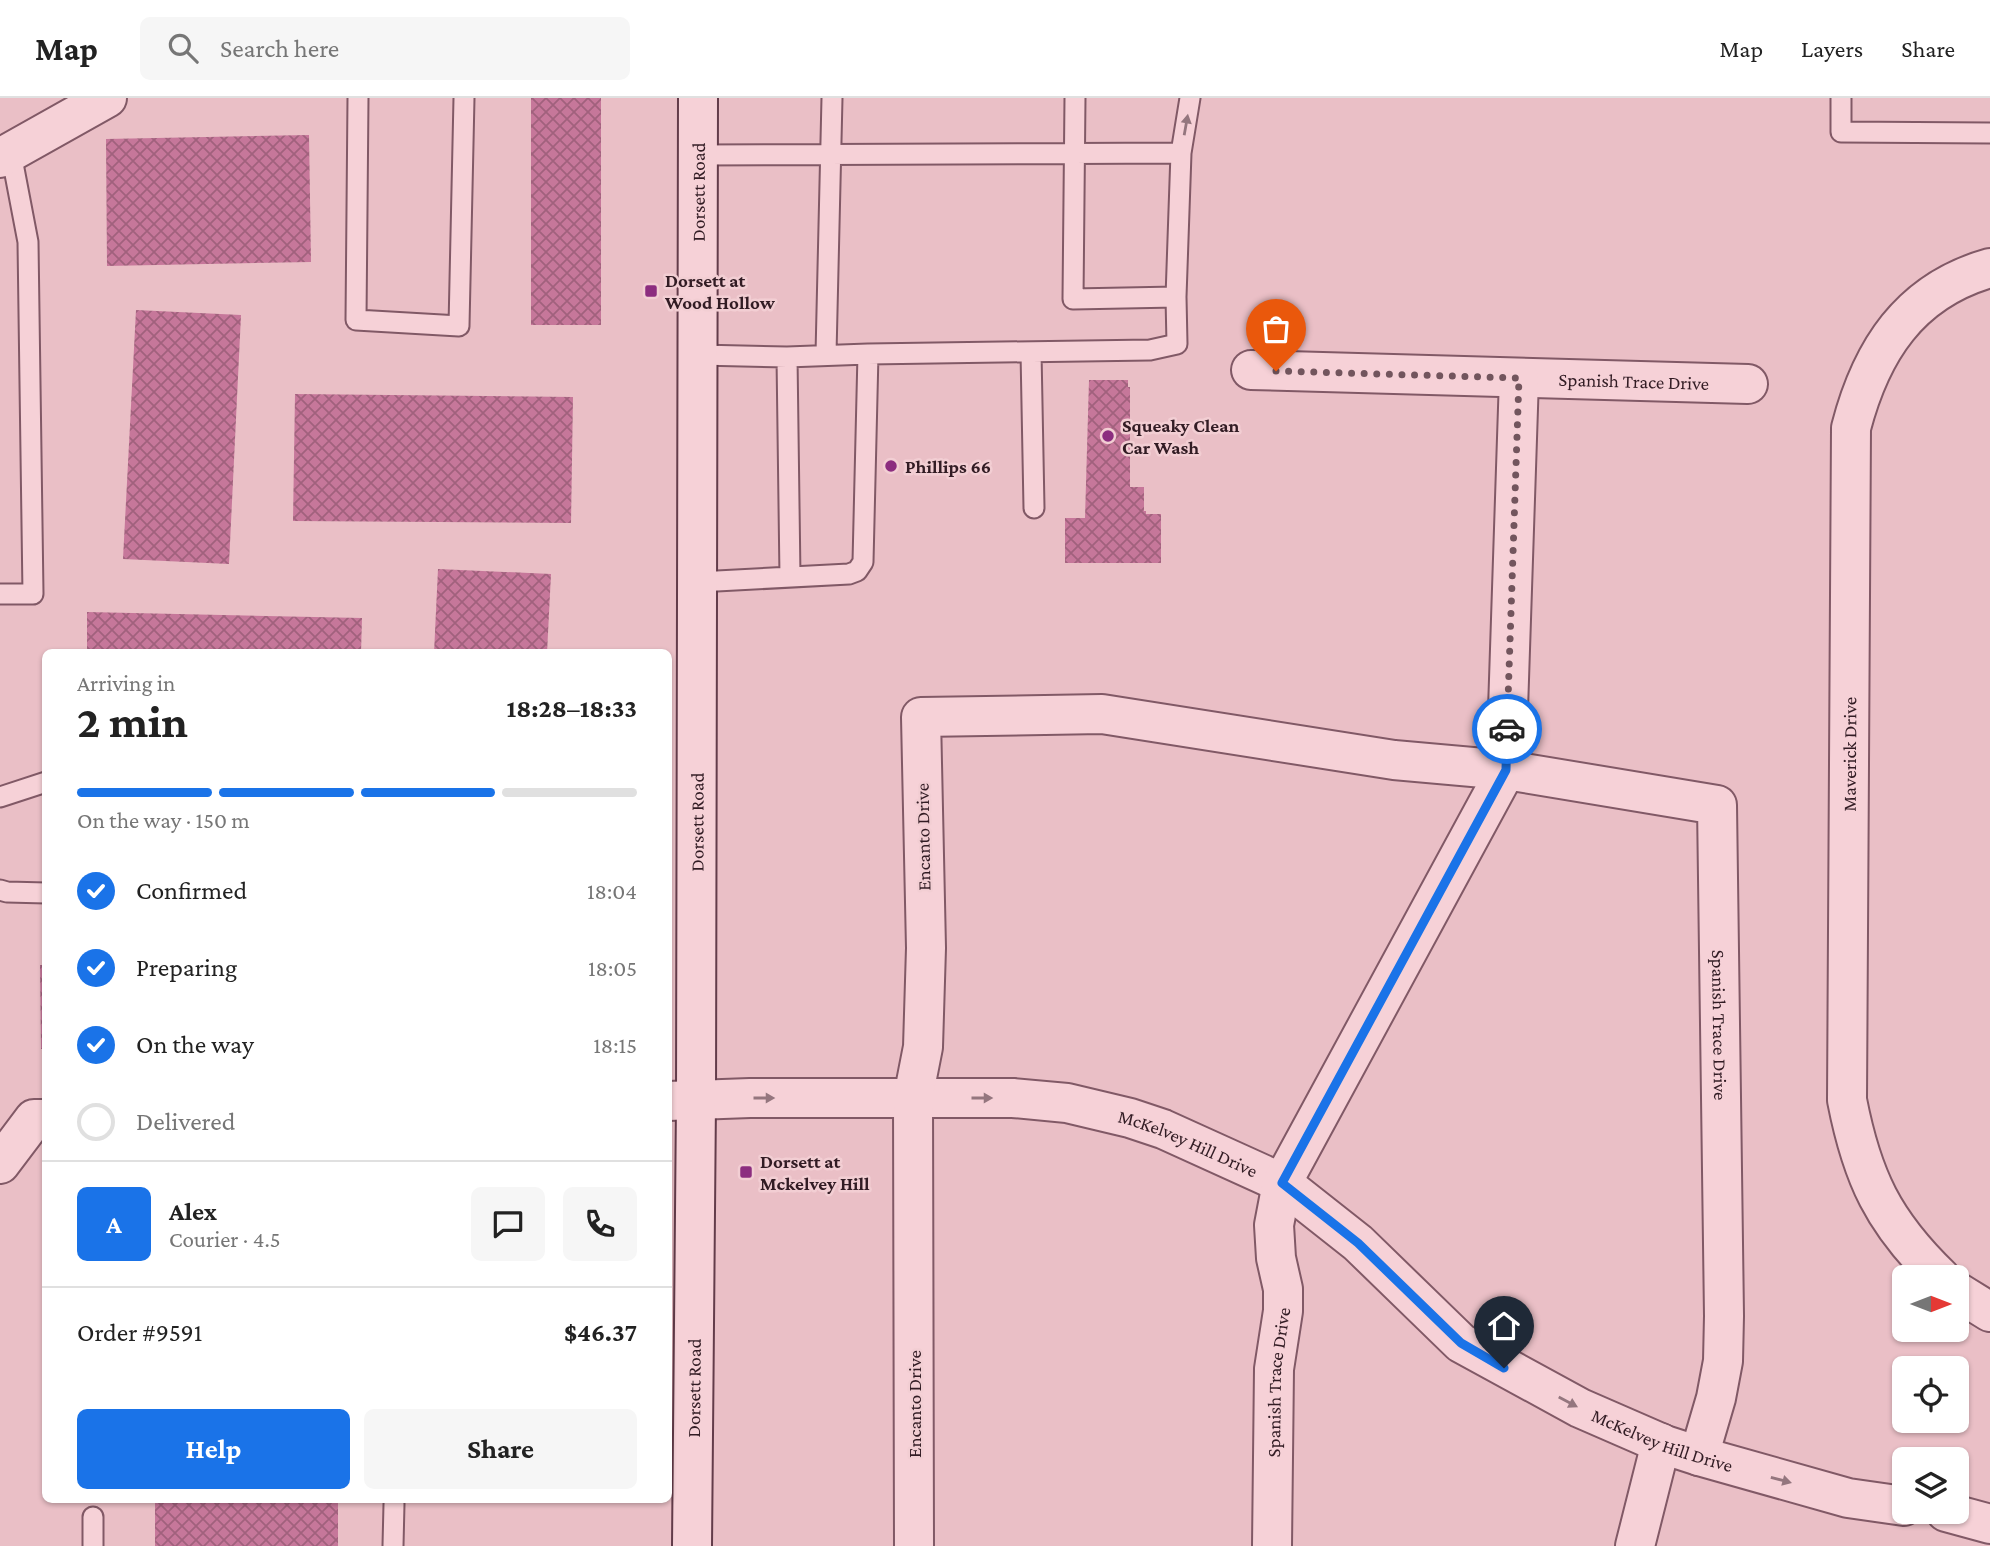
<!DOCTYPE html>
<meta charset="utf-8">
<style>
:root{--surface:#fff;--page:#f6f6f6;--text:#222;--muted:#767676;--line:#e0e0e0;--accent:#1a73e8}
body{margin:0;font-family:"Crimson Pro",serif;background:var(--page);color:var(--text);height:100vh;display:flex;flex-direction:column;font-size:26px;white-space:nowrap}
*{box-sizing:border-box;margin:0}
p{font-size:23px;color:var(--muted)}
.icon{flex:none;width:38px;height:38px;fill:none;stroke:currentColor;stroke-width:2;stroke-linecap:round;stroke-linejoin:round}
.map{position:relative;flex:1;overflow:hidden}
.sheet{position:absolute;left:42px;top:551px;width:630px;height:854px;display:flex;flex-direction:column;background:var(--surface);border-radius:10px;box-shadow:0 2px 5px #0004}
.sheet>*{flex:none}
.needle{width:46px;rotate:90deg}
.tools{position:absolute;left:1892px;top:1167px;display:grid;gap:14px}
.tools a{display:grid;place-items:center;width:77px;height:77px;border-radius:10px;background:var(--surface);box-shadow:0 2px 5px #0004;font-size:35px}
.pin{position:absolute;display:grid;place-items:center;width:60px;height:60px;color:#fff;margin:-72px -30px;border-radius:50% 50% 50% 0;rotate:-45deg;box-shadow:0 0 7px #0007}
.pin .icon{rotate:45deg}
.courier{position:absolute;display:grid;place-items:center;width:70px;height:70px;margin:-35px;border:5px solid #1a73e8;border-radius:50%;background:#fff;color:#222;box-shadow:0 2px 9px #0007}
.head em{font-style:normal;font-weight:700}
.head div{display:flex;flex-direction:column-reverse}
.head{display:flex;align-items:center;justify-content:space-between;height:119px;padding:0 35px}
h1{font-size:46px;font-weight:700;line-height:52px}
.bar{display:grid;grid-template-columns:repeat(4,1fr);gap:10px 7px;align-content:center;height:84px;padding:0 35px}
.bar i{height:9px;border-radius:5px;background:var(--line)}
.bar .active{background:var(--accent)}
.bar p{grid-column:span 4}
.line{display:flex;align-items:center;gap:18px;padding:0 35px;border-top:2px solid var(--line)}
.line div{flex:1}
.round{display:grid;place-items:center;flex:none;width:74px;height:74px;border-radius:10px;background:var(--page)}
ol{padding:0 35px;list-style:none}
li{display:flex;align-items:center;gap:21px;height:77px}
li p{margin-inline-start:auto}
li .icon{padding:7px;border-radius:50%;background:var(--accent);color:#fff;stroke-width:4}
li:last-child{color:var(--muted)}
li i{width:38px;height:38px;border:4px solid var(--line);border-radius:50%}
.primary-button{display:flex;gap:14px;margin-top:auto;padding:14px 35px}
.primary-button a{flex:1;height:80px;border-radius:10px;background:var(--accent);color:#fff;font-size:28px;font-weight:700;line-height:80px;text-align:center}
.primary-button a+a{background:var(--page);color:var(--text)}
header{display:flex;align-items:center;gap:42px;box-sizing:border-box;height:98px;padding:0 35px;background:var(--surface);border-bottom:2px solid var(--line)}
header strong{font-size:33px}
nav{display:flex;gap:38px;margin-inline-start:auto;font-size:24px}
.search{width:490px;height:63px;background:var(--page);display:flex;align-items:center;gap:18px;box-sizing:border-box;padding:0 24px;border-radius:10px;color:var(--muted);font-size:26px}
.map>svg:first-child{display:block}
.building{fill:url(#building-cross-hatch)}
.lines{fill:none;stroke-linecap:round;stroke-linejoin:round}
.service-casing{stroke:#815966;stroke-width:23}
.minor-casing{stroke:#815966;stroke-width:42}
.secondary-casing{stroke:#633c4a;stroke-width:42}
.service{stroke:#f6d1d7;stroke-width:19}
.minor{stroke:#f6d1d7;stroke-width:38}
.secondary{stroke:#f6d1d7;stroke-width:38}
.oneway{fill:#94767e}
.done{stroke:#72555d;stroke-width:7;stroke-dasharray:0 12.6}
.route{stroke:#1a73e8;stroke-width:9}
.poi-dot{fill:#8c2d7f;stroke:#f2ced3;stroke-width:2.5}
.labels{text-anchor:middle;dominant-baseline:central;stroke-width:5;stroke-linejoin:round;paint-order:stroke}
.street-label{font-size:19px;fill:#321c24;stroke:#f2ced3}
.poi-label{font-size:19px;font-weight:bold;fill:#321c24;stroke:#f2ced3;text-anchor:start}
</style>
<header>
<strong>Map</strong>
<div class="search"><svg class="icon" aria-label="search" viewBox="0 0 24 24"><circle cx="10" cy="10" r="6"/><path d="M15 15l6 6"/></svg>Search here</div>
<nav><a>Map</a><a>Layers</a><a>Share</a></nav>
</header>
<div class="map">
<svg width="1990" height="1448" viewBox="0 0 1990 1448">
<defs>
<pattern id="building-cross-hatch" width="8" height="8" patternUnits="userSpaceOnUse" patternTransform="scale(1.75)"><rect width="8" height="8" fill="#c6779a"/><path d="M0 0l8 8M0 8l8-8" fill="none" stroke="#a1617d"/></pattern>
</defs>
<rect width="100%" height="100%" fill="#eabfc6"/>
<path class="building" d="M531 0H601V227H531Z
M309 37 311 164 107 168 106 41Z
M136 212 241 217 229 466 123 461Z
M1089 282H1128V289H1130V389H1144V413H1146V416H1161V465H1065V420H1085Z
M295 296 573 299 571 425 293 423Z
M438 471 551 476 547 555H434Z
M87 514 362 520 361 555H87Z
M40 867H46V951H41Z
M155 1402H338V1448H155Z"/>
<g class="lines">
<defs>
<path id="service" d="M358 0 356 222 459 228 464 0
M1075 0 1073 201 1176 199
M1841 0V34L1990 35
M699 57 1181 55
M1031 254 1034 410
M826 256 832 0
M868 256 1150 252 1177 246 1176 199 1181 55 1190 0
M787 259 790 479
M698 484 849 476 857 473 863 464 868 256 787 259 699 257
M0 496H33L28 144 11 55
M0 699 46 684
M0 792 7 794 46 795
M93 1419V1448
M393 1448 394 1406"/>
<g id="minor">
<path d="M0 60 107 0"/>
<path id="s1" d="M1251 272 1748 286"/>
<path id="s2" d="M668 1003 750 1000H1013L1067 1005 1130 1020 1163 1031 1282 1085 1358 1145 1461 1245 1580 1310 1665 1347 1699 1358 1848 1400 1904 1408"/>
<path d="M0 1066 34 1021H46"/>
<path id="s3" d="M1941 1180C1883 1124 1862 1079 1847 1002L1851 330C1871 253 1909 193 1990 170"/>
<path d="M1956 1193 1990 1214"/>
<path d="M1946 1414 1990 1426"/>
<path d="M914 1448 913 1000 923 949 926 850 921 619 1102 616 1394 662 1506 672 1519 280"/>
<path id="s4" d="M1272 1448 1274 1271 1283 1213V1191L1276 1160 1274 1127 1282 1085 1506 672 1717 707 1724 1218 1723 1263 1716 1300 1699 1358"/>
<path d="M1635 1448 1661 1345"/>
</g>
<g id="secondary">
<path id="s5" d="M692 1448 696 1003 698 0"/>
</g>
</defs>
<use href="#service" class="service-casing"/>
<use href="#minor" class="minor-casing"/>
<use href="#secondary" class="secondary-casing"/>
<use href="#service" class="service"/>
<use href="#minor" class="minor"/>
<use href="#secondary" class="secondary"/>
</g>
<defs><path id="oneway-solid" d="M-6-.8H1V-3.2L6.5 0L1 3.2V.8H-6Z" transform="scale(1.75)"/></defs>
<g class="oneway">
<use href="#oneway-solid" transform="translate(1186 27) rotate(-80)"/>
<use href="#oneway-solid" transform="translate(764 1000)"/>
<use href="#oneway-solid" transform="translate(982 1000)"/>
<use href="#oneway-solid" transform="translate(1568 1304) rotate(28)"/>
<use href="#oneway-solid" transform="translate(1781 1382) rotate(15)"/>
</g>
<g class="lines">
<path class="done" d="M1276 273 1519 280 1507 631"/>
<path class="route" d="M1504 1270 1461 1245 1358 1145 1282 1085 1506 672 1507 631"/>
</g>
<g class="poi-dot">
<rect x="644" y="186" width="14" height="14" rx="3.5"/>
<circle cx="1108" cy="338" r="7"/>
<circle cx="891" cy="368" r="7"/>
<rect x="739" y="1067" width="14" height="14" rx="3.5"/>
</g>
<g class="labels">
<g class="street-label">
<text stroke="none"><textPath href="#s5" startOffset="1354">Dorsett Road</textPath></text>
<text stroke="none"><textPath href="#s1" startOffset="383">Spanish Trace Drive</textPath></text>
<text stroke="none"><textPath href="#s3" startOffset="551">Maverick Drive</textPath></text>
<text stroke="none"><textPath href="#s5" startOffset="724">Dorsett Road</textPath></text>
<text transform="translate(923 739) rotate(-91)">Encanto Drive</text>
<text stroke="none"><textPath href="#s4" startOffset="1269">Spanish Trace Drive</textPath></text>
<text stroke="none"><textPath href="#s2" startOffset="527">McKelvey Hill Drive</textPath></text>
<text stroke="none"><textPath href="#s4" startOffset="164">Spanish Trace Drive</textPath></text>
<text stroke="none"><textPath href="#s5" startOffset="158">Dorsett Road</textPath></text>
<text transform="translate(914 1306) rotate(-90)">Encanto Drive</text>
<text stroke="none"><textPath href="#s2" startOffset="1094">McKelvey Hill Drive</textPath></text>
</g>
<g class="poi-label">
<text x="665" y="182">Dorsett at<tspan x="665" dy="22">Wood Hollow</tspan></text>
<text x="1122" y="327">Squeaky Clean<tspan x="1122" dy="22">Car Wash</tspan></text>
<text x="905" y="368">Phillips 66</text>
<text x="760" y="1063">Dorsett at<tspan x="760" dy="22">Mckelvey Hill</tspan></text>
</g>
</g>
</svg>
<div class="tools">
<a><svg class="needle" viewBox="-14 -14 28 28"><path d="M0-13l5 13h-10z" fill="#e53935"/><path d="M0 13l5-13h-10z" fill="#767676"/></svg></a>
<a><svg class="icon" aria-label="locate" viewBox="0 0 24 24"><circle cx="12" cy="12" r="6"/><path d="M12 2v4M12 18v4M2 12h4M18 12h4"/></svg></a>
<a><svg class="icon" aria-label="layers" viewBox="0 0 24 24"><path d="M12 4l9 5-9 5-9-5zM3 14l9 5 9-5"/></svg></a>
</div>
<div class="pin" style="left:1276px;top:273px;background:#ea580c"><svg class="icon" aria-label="bag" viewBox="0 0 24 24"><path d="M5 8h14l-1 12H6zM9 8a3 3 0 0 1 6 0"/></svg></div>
<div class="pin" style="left:1504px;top:1270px;background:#1f2937"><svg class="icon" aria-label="home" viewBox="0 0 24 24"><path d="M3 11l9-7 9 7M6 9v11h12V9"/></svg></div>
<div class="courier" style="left:1507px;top:631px"><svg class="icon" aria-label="car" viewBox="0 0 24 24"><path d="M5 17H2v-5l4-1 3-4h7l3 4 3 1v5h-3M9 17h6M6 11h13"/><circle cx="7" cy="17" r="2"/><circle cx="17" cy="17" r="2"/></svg></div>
<section class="sheet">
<div class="head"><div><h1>2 min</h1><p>Arriving in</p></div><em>18:28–18:33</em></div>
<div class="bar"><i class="active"></i><i class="active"></i><i class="active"></i><i></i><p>On the way · 150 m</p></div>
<ol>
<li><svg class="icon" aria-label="check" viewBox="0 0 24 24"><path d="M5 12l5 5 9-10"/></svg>Confirmed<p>18:04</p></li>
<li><svg class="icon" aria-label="check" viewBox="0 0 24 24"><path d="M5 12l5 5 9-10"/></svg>Preparing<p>18:05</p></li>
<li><svg class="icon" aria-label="check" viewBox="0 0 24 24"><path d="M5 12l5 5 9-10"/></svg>On the way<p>18:15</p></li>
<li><i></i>Delivered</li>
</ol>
<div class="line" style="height:126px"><b class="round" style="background:var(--accent);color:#fff">A</b><div><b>Alex</b><p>Courier · 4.5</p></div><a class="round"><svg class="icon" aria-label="chat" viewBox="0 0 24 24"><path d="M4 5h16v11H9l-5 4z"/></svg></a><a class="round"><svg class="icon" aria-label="phone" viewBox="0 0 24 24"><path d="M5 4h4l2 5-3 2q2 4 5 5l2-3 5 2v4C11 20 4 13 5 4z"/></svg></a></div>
<div class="line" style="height:91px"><div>Order #9591</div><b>$46.37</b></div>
<div class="primary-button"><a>Help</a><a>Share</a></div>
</section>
</div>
